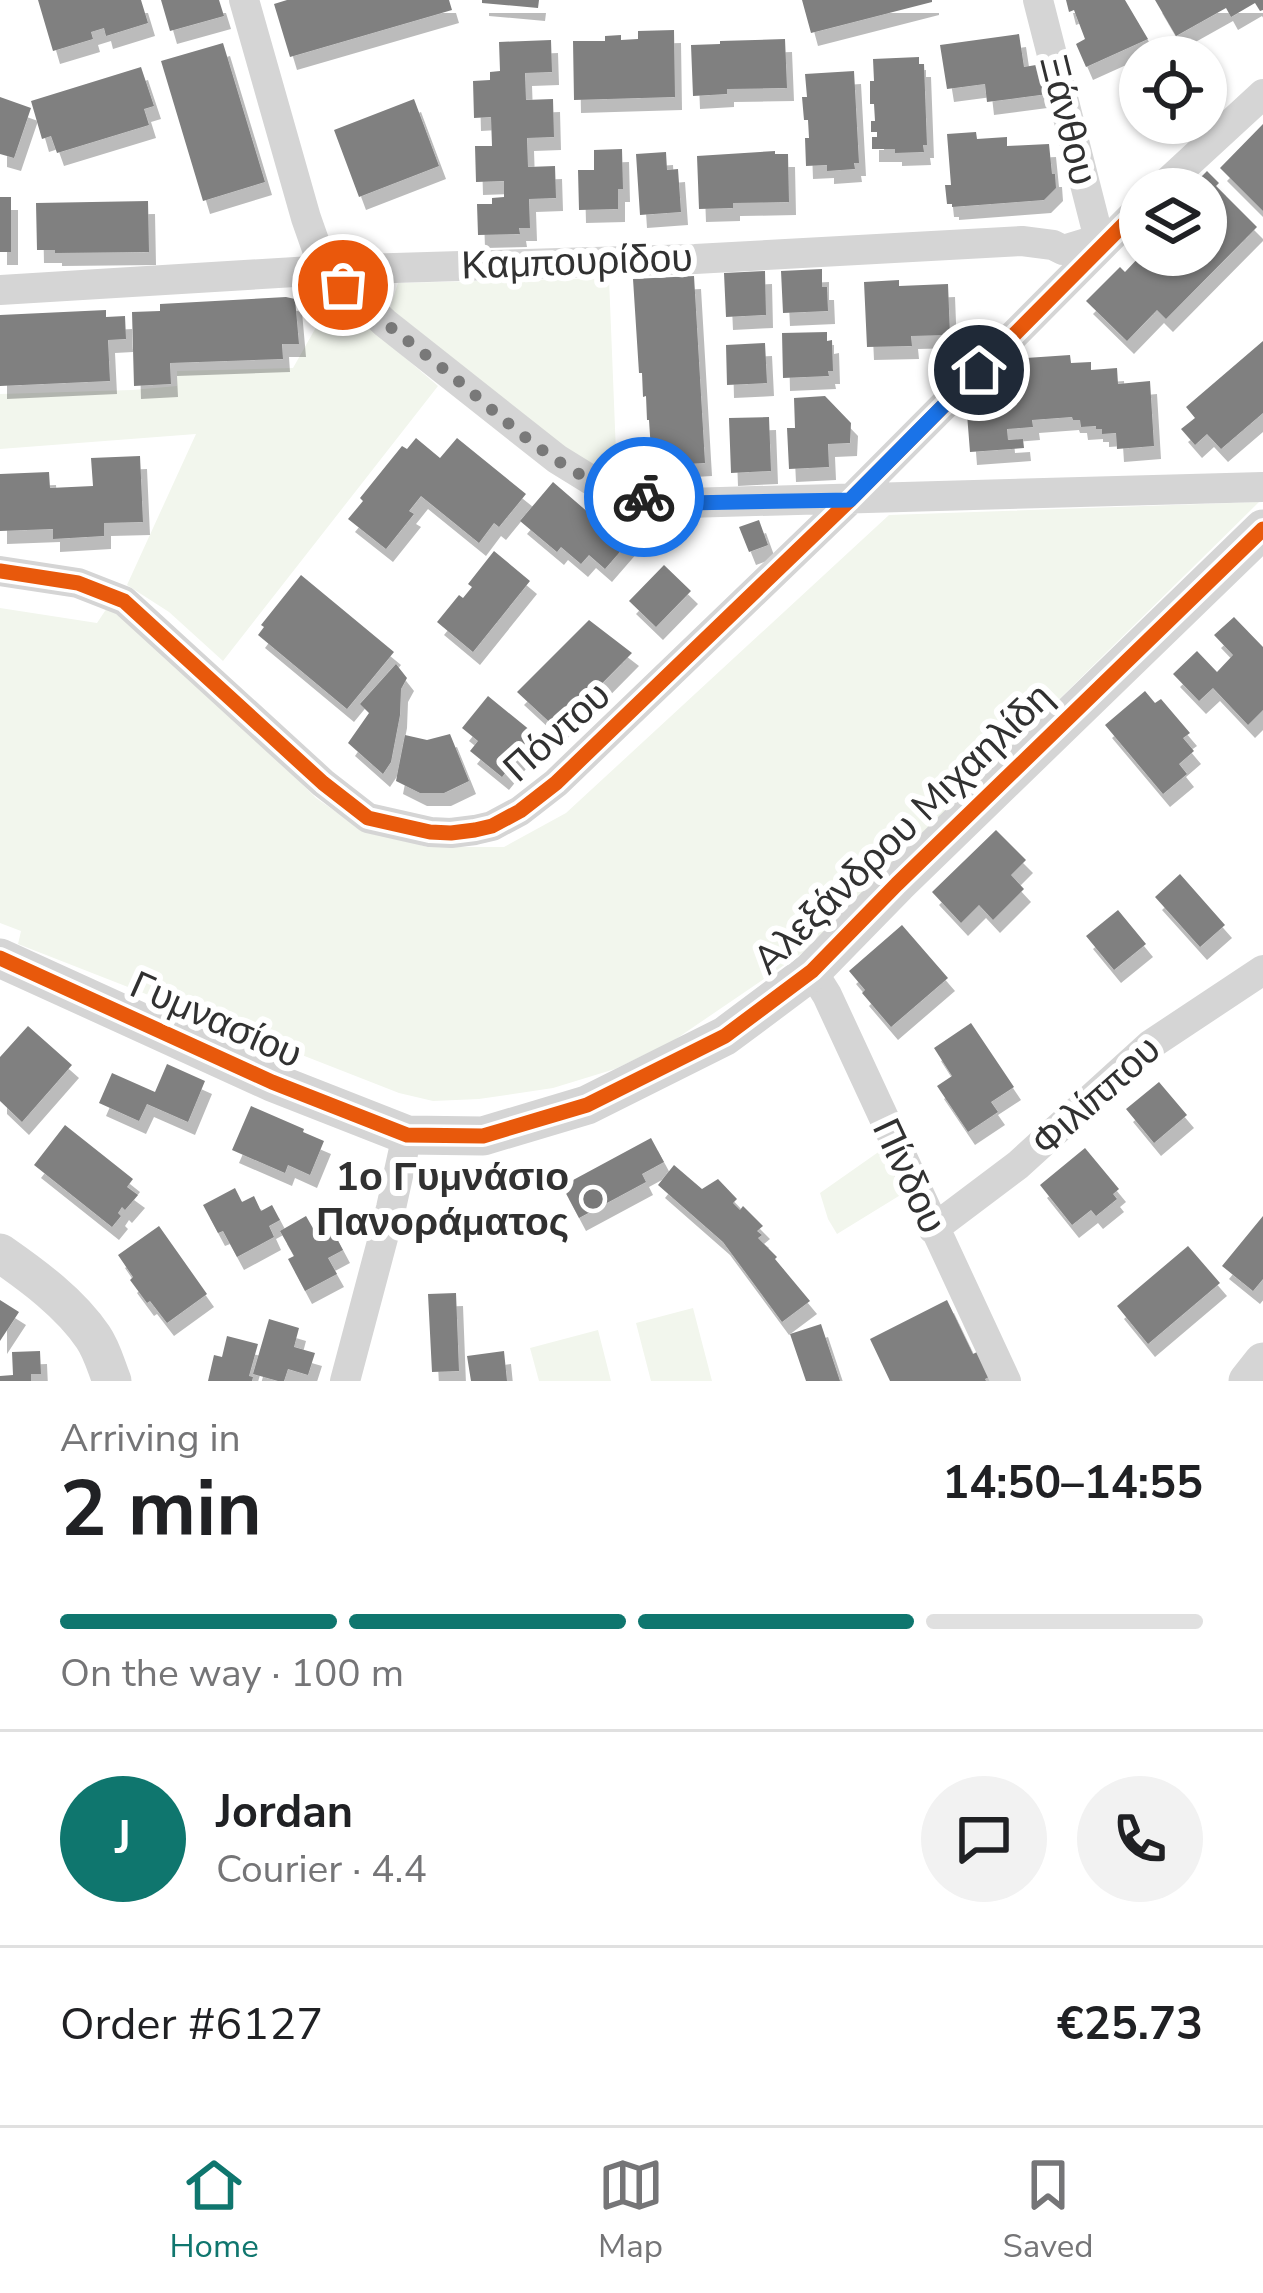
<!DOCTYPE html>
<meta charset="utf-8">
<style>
:root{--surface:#fff;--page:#f2f2f2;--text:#202124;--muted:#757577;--line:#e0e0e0;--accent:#0f766e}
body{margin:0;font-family:"Nunito Sans",sans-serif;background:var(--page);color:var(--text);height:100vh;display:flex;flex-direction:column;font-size:45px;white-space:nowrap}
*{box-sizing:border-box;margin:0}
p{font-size:39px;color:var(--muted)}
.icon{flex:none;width:66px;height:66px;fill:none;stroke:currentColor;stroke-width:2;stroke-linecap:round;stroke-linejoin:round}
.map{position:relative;height:1381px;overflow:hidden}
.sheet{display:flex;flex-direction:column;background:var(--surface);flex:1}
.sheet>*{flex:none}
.buttons{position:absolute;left:1119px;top:36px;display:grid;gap:24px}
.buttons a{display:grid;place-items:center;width:108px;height:108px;border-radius:50%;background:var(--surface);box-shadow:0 3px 9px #0004;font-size:60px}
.pin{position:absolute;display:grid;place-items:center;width:102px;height:102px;color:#fff;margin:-51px;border:6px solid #fff;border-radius:50%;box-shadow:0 3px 12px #0007}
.courier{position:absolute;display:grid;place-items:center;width:120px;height:120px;margin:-60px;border:9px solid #1a73e8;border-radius:50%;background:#fff;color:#222;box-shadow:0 3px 15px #0007}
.overview em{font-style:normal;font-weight:700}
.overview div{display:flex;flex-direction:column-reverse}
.overview{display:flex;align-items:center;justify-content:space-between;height:204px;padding:0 60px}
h1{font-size:78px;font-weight:700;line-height:90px}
.bar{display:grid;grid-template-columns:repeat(4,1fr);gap:18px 12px;align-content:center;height:144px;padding:0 60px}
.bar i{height:15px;border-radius:9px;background:var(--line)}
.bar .selected{background:var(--accent)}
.bar p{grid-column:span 4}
.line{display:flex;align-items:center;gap:30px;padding:0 60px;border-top:3px solid var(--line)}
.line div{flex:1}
.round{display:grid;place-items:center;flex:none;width:126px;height:126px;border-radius:63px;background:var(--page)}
.menu{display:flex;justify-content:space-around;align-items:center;height:168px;border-top:3px solid var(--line);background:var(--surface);font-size:33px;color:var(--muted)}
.menu a{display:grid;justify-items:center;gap:6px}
.menu .selected{color:var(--accent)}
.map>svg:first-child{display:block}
.green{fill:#f2f6ed}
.building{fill:#808080;filter:url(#shadow)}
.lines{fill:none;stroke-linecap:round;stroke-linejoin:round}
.minor{stroke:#d5d5d5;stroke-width:30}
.tertiary{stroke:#d5d5d5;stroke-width:39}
.cycleway-casing{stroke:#fff;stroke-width:22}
.cycleway{stroke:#e8590c;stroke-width:15}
.done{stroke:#797979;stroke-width:12;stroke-dasharray:0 21.6}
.route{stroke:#1a73e8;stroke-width:15}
.poi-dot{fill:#797979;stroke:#fff;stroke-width:4.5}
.labels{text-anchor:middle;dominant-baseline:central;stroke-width:12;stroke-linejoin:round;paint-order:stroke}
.street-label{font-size:39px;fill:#313131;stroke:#fff}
.poi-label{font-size:39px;font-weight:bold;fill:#313131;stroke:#fff;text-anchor:end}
</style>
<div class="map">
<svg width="1263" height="1381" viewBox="0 0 1263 1381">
<defs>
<filter id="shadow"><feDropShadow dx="7" dy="13" stdDeviation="0" flood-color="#0004"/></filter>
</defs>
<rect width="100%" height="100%" fill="#fff"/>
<path class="green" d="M609 278 617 478 575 457 390 308 398 283Z
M334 302 367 325 438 386 223 661 169 612 127 585 196 434 0 449V394L132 390 177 386V371L293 368 328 306Z
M1259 502 802 953 673 1041 615 1069 553 1088 479 1099 433 1101 399 1093 18 944 21 931 0 923V608L97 623 111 602 240 721 316 798 358 827 427 847H504L566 813 889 515Z
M887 1146 907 1191 837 1234 828 1219 820 1193Z
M693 1308 712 1381H651L636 1323Z
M598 1330 611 1381H539L530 1348Z"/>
<path class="building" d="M38 0H141L148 23 106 36 104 28 91 32 93 39 53 51Z
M161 0H219L224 16 170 31Z
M287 0H449L452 10 290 57 274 4Z
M482 0H539L538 8 482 3Z
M802 0H932V2L811 33Z
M1066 0H1125L1148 39 1086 67 1076 44 1085 39 1074 10 1069 12Z
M1155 0H1263V10L1260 11 1255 3 1231 17 1226 8 1176 36Z
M674 30 675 97 574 100 573 41H605V36L621 35V40L638 39V31Z
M1019 34 1024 67 1042 64 1048 94 987 102 985 84 947 89 940 45Z
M785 39 787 88 727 89V94L693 96 691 45 720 44V41Z
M551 40 552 72 525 73 526 100 553 99 554 137 527 138 528 167 555 166 556 198 529 199 530 228H519L520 234 478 235 477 204H492V198L504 197V181L476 182 475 146H492L491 117 474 118 473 81 490 80V72L500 71 499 42Z
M223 43 265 182 203 201 161 61Z
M919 57V64H924L927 145H923L924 152 895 153V149H872V137H877V132H871V121H875L874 104H870V81H874L873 59Z
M141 67 154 106 144 109 149 125 57 153 51 136 42 139 31 101Z
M854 71 859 163H854L855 169 827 171V165L806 166 805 138H809L808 120H804L802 97H807L805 74Z
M0 97 31 108 14 158 0 154Z
M414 99 439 166 359 197 334 130Z
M1263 124V211L1220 168Z
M976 132 977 139 1007 137V146L1049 144 1052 174H1055L1056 188 1044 200 952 207V204H947L945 185H951L947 134Z
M622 149 623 189H618V209L579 210 578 170H594V150Z
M775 151V154H788L789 202 733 203V208L699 209 697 156Z
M666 152 667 170 678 169 681 212 640 215 636 154Z
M1207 171 1219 183 1216 186 1257 227 1166 319 1157 310 1127 341 1086 301 1120 267 1125 272 1141 255H1206L1207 188 1198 180Z
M0 197H11V252H0Z
M148 201 149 252 55 253V250H37L36 203Z
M822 269V287H827L828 311 783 313 781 271Z
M765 271 766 315 726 317 724 273Z
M694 276 705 463 652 466 649 420H647L646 396 643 397 642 373H639L633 279Z
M899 280V286L948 284 950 335 911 336 912 346 867 347 864 282Z
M286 297 295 299 299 344H282L283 359 170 363 171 384 134 386 132 312 160 311V304Z
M106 310V317L125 316 126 339 108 340 110 381 0 386V315Z
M827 332V341L832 340 833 371H828L829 376 783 378 782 333Z
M1263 341V413L1221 449 1207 434 1195 445 1181 429 1195 418 1186 407Z
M765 343 767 383 727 385 726 345Z
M1070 355 1071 363 1091 362V370L1117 368 1118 384 1150 381 1154 446 1117 449 1116 433 1102 434V429H1096V426L1081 427 1080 420H1073L1072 417 1032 420 1033 427 1007 429 1008 440 1023 439 1024 448 970 452 967 414 979 413 978 396 1002 394 1000 372 1027 370 1026 358Z
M825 396 851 423 850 443 828 444 829 467 789 469 787 428H795L794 398Z
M769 417 771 471 731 473 729 418Z
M416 438 440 458 457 438 526 494 499 527 494 523 479 543 421 496 409 511 414 514 386 549 348 519 363 501 360 498 402 446 407 449Z
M140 456 143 522 104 523V536L53 539V529L0 531V474L49 472 50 488 93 486 91 458Z
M553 482 597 520 604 513 613 521 625 507 644 524 605 569 589 555 581 564 561 547 557 552 520 521Z
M759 520 768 545 749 552 739 527Z
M494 551 530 581 473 652 437 622 459 595 463 598 472 587 468 584Z
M664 565 691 591 656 627 629 601Z
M301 575 394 652 347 709 258 635 264 627 261 625Z
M1234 617 1263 647V710L1248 725 1213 688 1199 701 1173 674 1197 651 1217 672 1233 655 1214 635Z
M589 620 632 653 557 729 517 692Z
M396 664 407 678 401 689 400 715 391 762 383 774 348 743 369 713 360 704Z
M1145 691 1155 703 1161 699 1190 733 1183 738 1194 751 1179 764 1187 774 1163 794 1105 725Z
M488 696 536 735 502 777 470 751 478 741 462 728Z
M450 734 469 781 444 793H420L396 781 405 735 427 740Z
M996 830 1026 860 1011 875 1024 889 993 920 979 905 961 923 932 892Z
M1180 874 1225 925 1200 947 1155 897Z
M1118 910 1146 944 1114 970 1086 936Z
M902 925 948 978 891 1027 862 993 865 990 849 971Z
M971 1023 1014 1087 991 1102 998 1112 968 1132 937 1086 952 1076 934 1048Z
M28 1026 72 1065 22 1122 0 1101V1057Z
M167 1064 205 1081 188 1122 147 1104 139 1121 99 1103 112 1073 155 1092Z
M1159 1082 1187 1115 1154 1143 1126 1109Z
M251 1106 304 1129 303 1132 324 1141 310 1175 288 1165 285 1173 232 1150Z
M65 1125 133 1179 127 1187 138 1195 125 1210 122 1207 118 1213 121 1216 112 1227 34 1165Z
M651 1138 664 1162 642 1174 646 1182 579 1218 562 1186Z
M1085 1148 1119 1189 1113 1194 1117 1199 1096 1216 1091 1210 1072 1225 1040 1185Z
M674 1165 702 1189 718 1179 737 1199 733 1203 740 1210 743 1206 763 1226 757 1231 762 1235 758 1238 777 1257 775 1259 810 1301 782 1322 723 1242 658 1185Z
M235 1188 242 1202 254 1196 261 1211 272 1205 280 1220 269 1226 274 1237 237 1257 223 1231 218 1233 203 1205Z
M306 1216 314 1230 328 1222 343 1250 328 1258 337 1274 305 1291 288 1259 294 1256 280 1231Z
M1263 1216V1279L1253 1291 1222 1266Z
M159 1226 207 1294 167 1323 150 1301 147 1303 130 1280 133 1277 118 1255Z
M1188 1246 1220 1283 1148 1344 1117 1306Z
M456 1293 459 1371 432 1372 428 1294Z
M0 1300 19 1312 0 1341Z
M947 1300 973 1354 983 1349 995 1374 985 1379 986 1381H890L870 1339Z
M269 1319 299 1328 294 1347 315 1353 308 1375 288 1369 284 1381H278L253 1374Z
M821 1324 840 1381H806L790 1334Z
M227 1336 258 1344 249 1376 253 1377 252 1381H208L214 1355 222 1357Z
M40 1351 41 1374H31V1381H0V1376L13 1375 12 1352Z
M504 1351 507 1381H471L467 1356Z"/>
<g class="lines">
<path class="minor" d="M244 0 306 218 319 255 328 270 385 323 557 459 591 480 627 495 686 503 1263 487
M1038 0 1099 239
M1160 189 1263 94
M0 290 328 270 695 259 1022 241 1053 245 1063 250 1109 236
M0 571 78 583 124 601 323 783 368 818 430 832 451 833 475 830 492 826 520 811 556 783 850 500 1140 208
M812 971 827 995 1006 1381
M933 1229 1018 1165 1150 1045 1263 970
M345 1381 391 1208 407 1135"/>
<path class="tertiary" d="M0 958 272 1082 407 1135 483 1136 587 1105 725 1036 812 971 897 884 1263 529
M0 1253C33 1276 70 1303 93 1337 102 1350 106 1366 112 1381
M1248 1381 1263 1362"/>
<defs>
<path id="cycleway" d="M0 571 78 583 124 601 323 783 368 818 430 832 451 833 475 830 492 826 520 811 556 783 850 500 1140 208
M0 958 272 1082 407 1135 483 1136 587 1105 725 1036 812 971 897 884 1263 529"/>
</defs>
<use href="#cycleway" class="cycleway-casing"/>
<use href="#cycleway" class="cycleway"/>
</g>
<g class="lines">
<path class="done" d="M343 285C376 318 414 345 450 374 504 418 572 488 644 497"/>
<path class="route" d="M644 497 686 503 850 500 979 370"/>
</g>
<circle class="poi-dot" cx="593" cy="1199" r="12"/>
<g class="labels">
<g class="street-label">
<text transform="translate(1068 120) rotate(76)">Ξάνθου</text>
<text transform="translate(577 262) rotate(-2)">Καμπουρίδου</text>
<text transform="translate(557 732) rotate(-42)">Πόντου</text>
<text transform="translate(903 829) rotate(-44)">Aλεξάνδρου Mιχαηλίδη</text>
<text transform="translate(216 1020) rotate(24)">Γυμνασίου</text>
<text transform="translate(1096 1096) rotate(-42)">Φιλίππου</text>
<text transform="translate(909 1176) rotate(65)">Πίνδου</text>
</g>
<g class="poi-label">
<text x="569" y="1177">1ο Γυμνάσιο<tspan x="569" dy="45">Πανοράματος</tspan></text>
</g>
</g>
</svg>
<div class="buttons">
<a><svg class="icon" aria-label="locate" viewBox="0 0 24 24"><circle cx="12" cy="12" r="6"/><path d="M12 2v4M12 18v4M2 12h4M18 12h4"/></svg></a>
<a><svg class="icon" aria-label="layers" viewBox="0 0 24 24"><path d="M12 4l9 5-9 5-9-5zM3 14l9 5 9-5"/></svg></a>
</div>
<div class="pin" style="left:343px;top:285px;background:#ea580c"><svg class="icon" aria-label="bag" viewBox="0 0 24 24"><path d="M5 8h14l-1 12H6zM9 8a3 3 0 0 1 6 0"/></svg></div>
<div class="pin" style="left:979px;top:370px;background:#1f2937"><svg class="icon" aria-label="home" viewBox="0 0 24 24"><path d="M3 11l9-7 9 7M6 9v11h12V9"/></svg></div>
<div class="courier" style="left:644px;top:497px"><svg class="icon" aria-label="bike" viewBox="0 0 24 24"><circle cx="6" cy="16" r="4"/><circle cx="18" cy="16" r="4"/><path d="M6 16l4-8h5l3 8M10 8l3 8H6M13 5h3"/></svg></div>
</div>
<section class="sheet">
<div class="overview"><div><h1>2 min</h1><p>Arriving in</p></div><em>14:50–14:55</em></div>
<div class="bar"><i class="selected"></i><i class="selected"></i><i class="selected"></i><i></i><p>On the way · 100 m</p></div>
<div class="line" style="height:216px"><b class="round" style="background:var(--accent);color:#fff">J</b><div><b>Jordan</b><p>Courier · 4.4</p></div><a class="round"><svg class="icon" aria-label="chat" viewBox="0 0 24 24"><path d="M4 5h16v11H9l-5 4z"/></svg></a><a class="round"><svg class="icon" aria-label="phone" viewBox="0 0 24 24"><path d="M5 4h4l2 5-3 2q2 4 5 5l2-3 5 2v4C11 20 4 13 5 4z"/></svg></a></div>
<div class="line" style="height:156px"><div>Order #6127</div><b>€25.73</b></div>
</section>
<nav class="menu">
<a class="selected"><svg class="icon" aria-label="home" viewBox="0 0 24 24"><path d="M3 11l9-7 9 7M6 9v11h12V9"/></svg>Home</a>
<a><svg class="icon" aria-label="map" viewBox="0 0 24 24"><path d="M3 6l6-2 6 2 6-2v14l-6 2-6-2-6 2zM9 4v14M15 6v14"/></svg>Map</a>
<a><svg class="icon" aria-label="saved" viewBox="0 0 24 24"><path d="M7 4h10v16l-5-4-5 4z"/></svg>Saved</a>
</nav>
